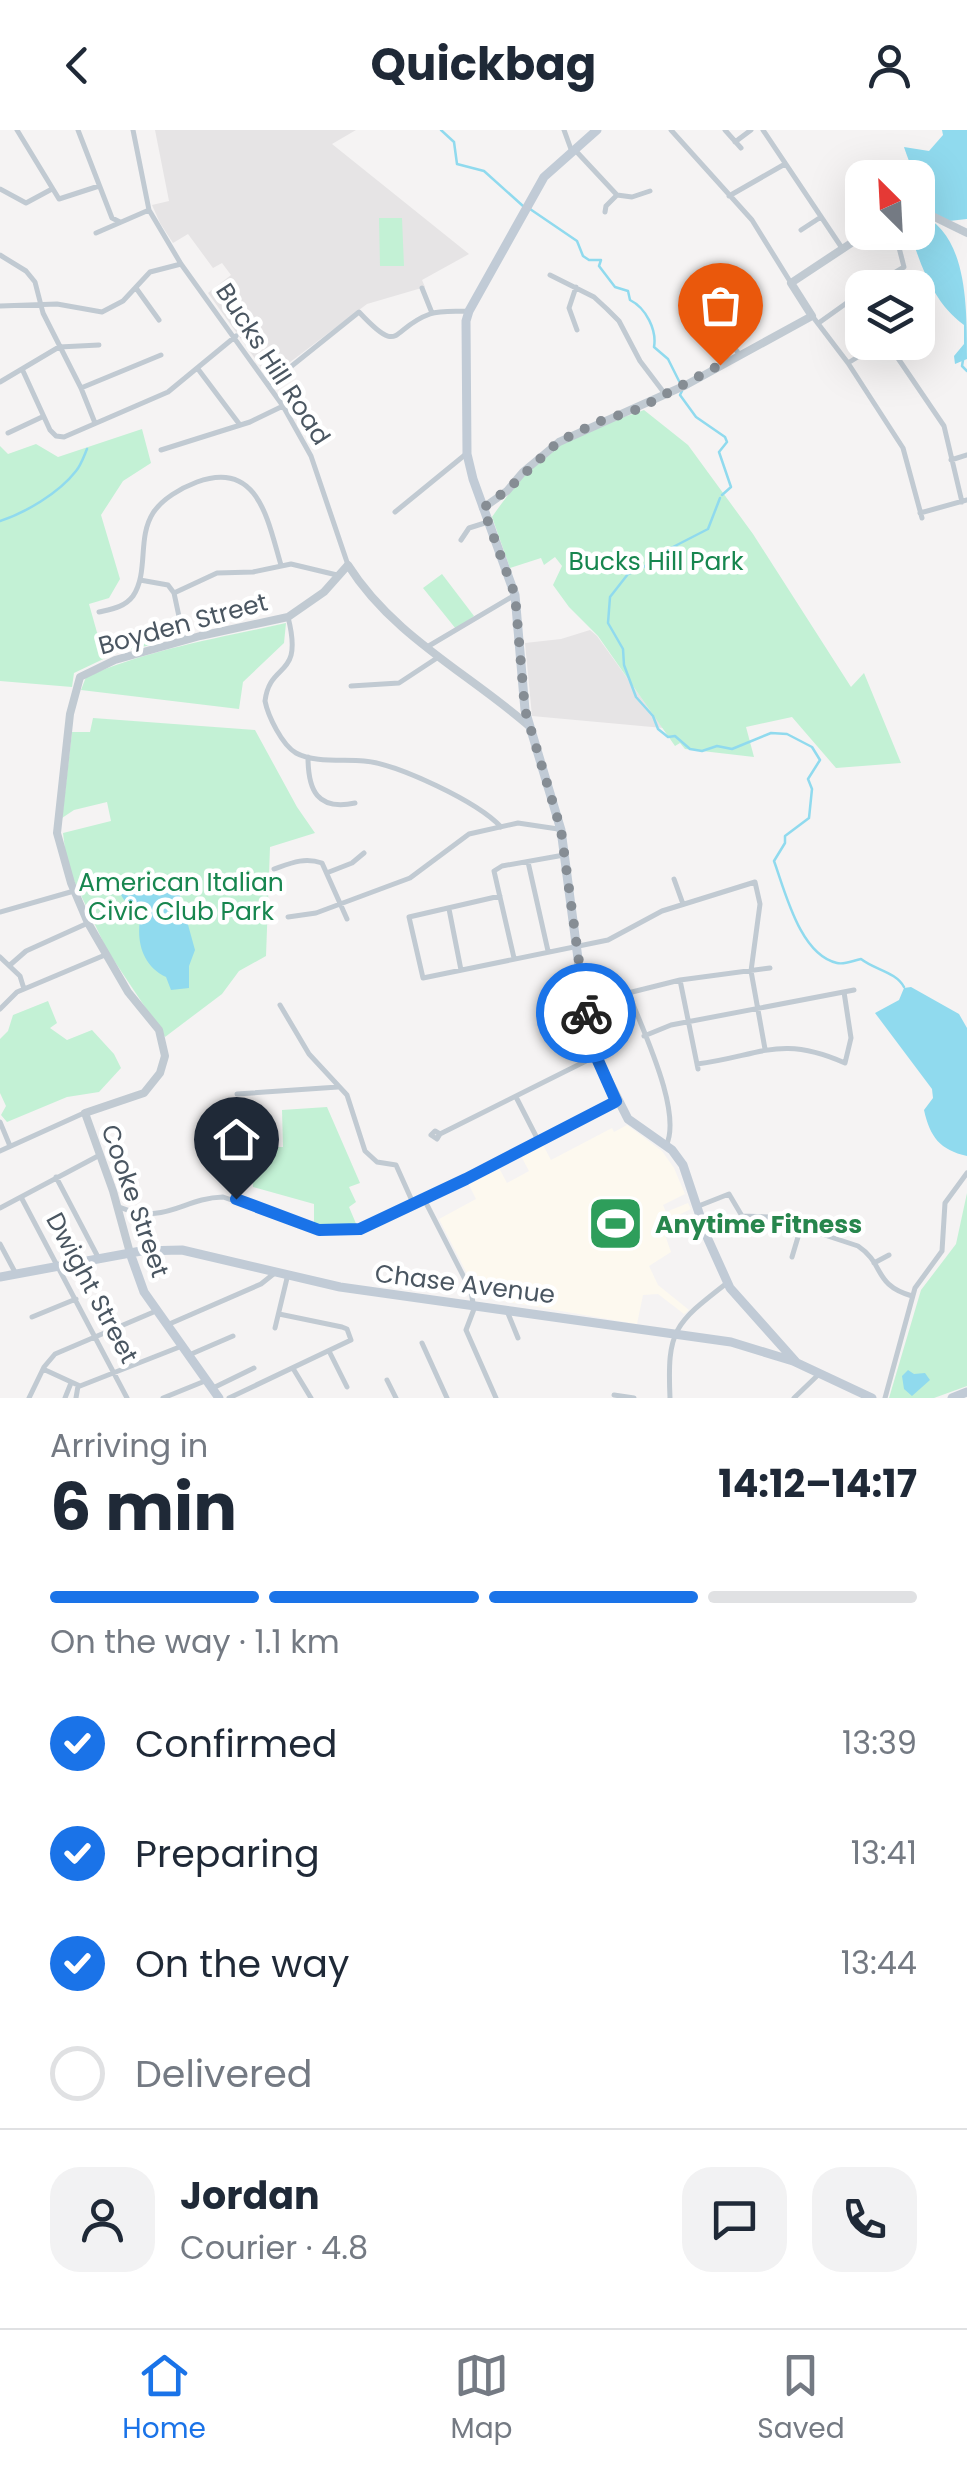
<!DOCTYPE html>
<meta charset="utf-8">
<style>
:root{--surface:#fff;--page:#f2f2f3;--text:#1f2937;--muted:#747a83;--line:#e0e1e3;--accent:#1a73e8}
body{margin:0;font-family:Poppins,sans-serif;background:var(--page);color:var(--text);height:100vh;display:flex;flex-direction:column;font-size:38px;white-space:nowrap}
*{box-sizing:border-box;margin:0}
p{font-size:32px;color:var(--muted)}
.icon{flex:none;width:55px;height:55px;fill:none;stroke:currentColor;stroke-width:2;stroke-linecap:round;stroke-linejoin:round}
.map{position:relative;height:1268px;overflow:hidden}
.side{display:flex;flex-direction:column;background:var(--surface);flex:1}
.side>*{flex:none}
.needle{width:65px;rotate:336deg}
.buttons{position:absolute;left:845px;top:30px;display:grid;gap:20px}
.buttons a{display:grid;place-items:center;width:90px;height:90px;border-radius:20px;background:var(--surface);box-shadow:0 10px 40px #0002;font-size:50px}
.pin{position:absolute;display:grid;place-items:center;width:85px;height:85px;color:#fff;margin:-102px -42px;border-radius:50% 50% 50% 0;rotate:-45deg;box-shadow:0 0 10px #0007}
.pin .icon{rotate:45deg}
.courier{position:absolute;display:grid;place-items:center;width:100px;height:100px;margin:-50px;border:8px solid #1a73e8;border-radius:50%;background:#fff;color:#222;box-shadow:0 2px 12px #0007}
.summary em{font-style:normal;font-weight:700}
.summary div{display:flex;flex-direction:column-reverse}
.summary{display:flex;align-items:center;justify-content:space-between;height:170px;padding:0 50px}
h1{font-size:65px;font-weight:700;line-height:75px}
.bar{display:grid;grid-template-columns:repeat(4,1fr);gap:15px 10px;align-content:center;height:120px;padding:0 50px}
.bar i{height:12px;border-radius:8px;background:var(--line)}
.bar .selected{background:var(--accent)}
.bar p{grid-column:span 4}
.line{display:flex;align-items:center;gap:25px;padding:0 50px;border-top:2px solid var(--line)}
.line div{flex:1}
.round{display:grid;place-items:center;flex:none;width:105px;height:105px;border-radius:30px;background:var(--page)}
ol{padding:0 50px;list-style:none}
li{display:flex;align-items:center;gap:30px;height:110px}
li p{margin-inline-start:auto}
li .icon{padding:10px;border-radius:50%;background:var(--accent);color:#fff;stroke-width:4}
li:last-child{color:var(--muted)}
li i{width:55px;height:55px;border:5px solid var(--line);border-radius:50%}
header{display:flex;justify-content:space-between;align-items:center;height:130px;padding:0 50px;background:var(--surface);font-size:45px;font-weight:700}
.tab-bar{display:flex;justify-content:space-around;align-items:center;height:140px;border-top:2px solid var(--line);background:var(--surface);font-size:28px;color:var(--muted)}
.tab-bar a{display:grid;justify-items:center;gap:5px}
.tab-bar .selected{color:var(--accent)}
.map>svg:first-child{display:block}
.commercial{fill:#fdf9ef}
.education{fill:#e6e4e5}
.green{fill:#c3f1d5}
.water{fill:#90daee}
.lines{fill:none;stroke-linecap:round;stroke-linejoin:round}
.stream{stroke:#90daee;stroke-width:2.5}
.minor{stroke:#c1cad2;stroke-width:5}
.tertiary{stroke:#c1cad2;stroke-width:8}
.secondary{stroke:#c1cbd6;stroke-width:9}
.done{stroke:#868d94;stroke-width:10;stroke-dasharray:0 18}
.route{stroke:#1a73e8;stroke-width:12}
.labels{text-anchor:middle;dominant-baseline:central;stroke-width:9;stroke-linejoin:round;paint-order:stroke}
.street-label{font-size:25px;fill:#4a5661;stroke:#fff}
.park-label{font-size:25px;fill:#17864f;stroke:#fff}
.leisure-label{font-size:25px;font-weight:bold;fill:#27864d;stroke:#fff;text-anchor:start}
</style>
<header><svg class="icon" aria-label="back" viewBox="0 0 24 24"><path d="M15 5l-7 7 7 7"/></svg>Quickbag<svg class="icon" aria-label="person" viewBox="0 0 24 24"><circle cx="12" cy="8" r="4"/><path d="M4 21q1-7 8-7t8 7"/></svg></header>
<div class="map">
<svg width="967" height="1268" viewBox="0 0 967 1268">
<rect width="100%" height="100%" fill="#f5f3f3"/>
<path class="commercial" d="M627 995 662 1021 674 1038 685 1064 663 1075 666 1082 688 1073 691 1079 670 1089 676 1101 665 1105 671 1122 649 1136 658 1155 689 1180 684 1184 658 1164 643 1165 637 1194 479 1167 439 1089 476 1069 468 1053 499 1038 507 1053 529 1041 521 1026 543 1015 551 1030 612 998 614 1002Z"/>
<path class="education" d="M155 0H356L332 14 469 124 422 150 425 157 367 174 269 248 208 163 231 145 222 133 213 138 188 104 173 113 160 93 152 75 169 71Z
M590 500 597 506 663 598 532 586 525 513 561 509Z"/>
<path class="green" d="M379 88H402L404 136H380Z
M644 280 688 315 753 404 851 557 864 543 901 633 836 638 792 587 746 597 754 627 685 619 680 613 675 616 598 506 569 477 553 455 562 436 555 427 544 435 541 428 510 438 492 387C514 355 541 322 576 303 597 292 623 289 644 280Z
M142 299 151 333 123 351 101 385 120 449 109 468 89 474 98 506 155 501 156 514 118 522 74 543 72 557 0 551V316L8 324 36 314 58 327Z
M442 444 474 486 456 499 423 458Z
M286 493 284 513 243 552 239 579 81 560 86 547C150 519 219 508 286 493Z
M93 588 255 600 297 677 315 703 270 717 266 826 239 841 222 864 165 907 107 820 67 736 63 703 111 691 107 672 74 680 62 688 72 602H90Z
M48 871 57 893 50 898 67 910 92 900 114 924 121 938 99 962 67 967 7 992 1 985 6 976 0 963V909L8 901 13 885Z
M327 977 360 1053 349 1057 356 1072 349 1077 357 1096H322L314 1093V1074L253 1057 251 1027 245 1001 265 985V1017H283L282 980Z
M967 1063V1256L934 1268H889L921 1160 956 1114Z"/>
<path class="water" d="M942 0H967V89L949 91 920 76C920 52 911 39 904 17L929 21 943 5Z
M918 83C967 102 967 173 967 229L955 234 954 226 964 214V195C933 172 922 138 910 103L918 102Z
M139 743 179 762 195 820 189 836V858L171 860 166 847C140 835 135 806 142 781 130 775 118 770 120 754Z
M911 857 959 884 967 898V1026C940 1020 930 1007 924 980L933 968 932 959 875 883 899 870 904 858Z
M908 1240 914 1244 925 1243 930 1250 912 1266 904 1259 902 1246Z"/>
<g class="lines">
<path class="stream" d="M441 0 454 12 457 34 484 41 523 76
M530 79 577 111 583 126 589 130H601L599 136 615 157 628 161 630 170C646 178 657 200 654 217L668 229 679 251
M963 230 962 236 967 241
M682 261 680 265 696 287 725 307 727 312 719 322 731 357 722 365
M720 368 708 399 671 418 658 430 628 444 610 467 608 493 623 519 624 535 636 567 653 586 658 599 668 607 675 606 690 619 702 621 717 616 732 619 771 603 787 604 812 617 820 630 808 649 812 659 809 688 785 706V713L774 731C785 761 800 825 837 833 845 835 854 830 861 829 875 840 896 842 904 857
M0 391C25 383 59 363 76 341 81 335 84 326 87 319"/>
<path class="minor" d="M17 0 59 69 99 56
M78 0 112 88 120 92
M133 0 149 80 181 134 283 276 311 326 348 435
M564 0 572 22
M671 0 752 90 791 153
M725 0 741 18
M763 0 842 118
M735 12 751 0
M575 20 617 65 632 67 650 61
M0 59 26 73 52 59
M729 66 785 34
M605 82 606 76 617 65
M801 100 821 87
M96 103 149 80
M0 125 26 141 35 152 43 183 81 258 95 293
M550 145 594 167 607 179 619 191 640 231 665 264
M576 157 569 178 577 200
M136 158 159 190
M422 158 432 183
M870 158 904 137 895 102
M0 176 57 174 102 182 123 171 150 142 181 134
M813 187 848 233 903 318 922 388
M820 192 862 162
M722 201 739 224
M848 233 877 215 891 218 944 296 962 372
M198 239 240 295
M23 241 50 300 56 306 64 307 168 262 236 206
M0 252 59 217 99 215
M268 255 359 182C402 228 390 198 430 184 441 180 457 182 469 181
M81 258 161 225
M8 303 42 287
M161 320 250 292 283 276
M951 330 967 325
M395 382 466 324
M920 383 967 370
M461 410 469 398 488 392
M140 450 168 455 174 463 184 510
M174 463 217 443 253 442 291 434 337 445
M99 482C112 479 125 477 133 466 149 442 137 408 153 383 162 369 181 358 197 352 259 329 268 392 281 435
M288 487C304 550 270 530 265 571 268 586 282 615 296 623 314 633 344 629 364 631 398 634 478 672 501 697
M427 517 515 465
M351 556 399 553 437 528
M308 627C308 660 317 681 355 673
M528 732 548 821
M274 739C291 733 304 727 322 733L347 789
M329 742 352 733 364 723
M674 749 683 774
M500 766 409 787 423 848 608 810 662 781 755 752 760 774 751 841 765 919
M449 779 461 840
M0 782 74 761
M288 787 316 783 410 748 469 704 518 693 558 699
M0 827 20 846 24 859
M514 828 494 741 502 736 564 725
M10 835 26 821 88 793
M680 850 698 939
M629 864C642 899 683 982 666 1016
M584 874 680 850 770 838
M280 875 309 924 347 965 365 1021 377 1032 396 1035 413 1073
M0 879 17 862 105 825
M644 906 671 895 854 860
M697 934C760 926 780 904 845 933L851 908 844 862
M237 964 338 957
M516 967 539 1012
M0 992 10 1016
M435 1001 440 1004 437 1009 431 1005Z
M440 1004 596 926
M0 1021 84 983
M56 1047 99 1129
M21 1067 127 1268
M424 1069 471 1161 474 1179 466 1200 496 1268
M119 1077C166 1096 182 1068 223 1067L319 1100 360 1099 479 1043 616 971
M696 1077 729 1064 742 1086 770 1087 858 1116C885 1134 873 1155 912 1166
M0 1078 98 1026
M0 1114 16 1144
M792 1127 801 1097
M874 1133 889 1125
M507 1181 518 1208
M32 1187 76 1169
M167 1195 261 1154 276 1142
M275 1198 288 1144
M422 1213 447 1268
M329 1221 347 1257
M189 1225 233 1206
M43 1239 80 1256 182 1216
M294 1240 311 1268
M387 1250 396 1268
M213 1258 254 1238
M614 1265 634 1268
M29 1268 44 1237 55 1224 156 1181
M65 1268 71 1253
M76 1268 78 1256
M163 1268 205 1251
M229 1268 351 1210 347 1199 342 1197 279 1184
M670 1268C667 1200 674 1194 727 1153
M794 1268 818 1245
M885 1268 915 1158 942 1121 945 1073 967 1043"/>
<path class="tertiary" d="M918 79 967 103
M483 378 507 361 523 342 559 312 686 255 812 186 791 153 868 102
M130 1123 113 1061 85 983 144 963 160 943 165 926 159 900 128 862 88 793 71 753 57 703 70 584 80 547 115 530 200 506 288 487 324 462 348 435C392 505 468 543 529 596"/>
<path class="secondary" d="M597 0 544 47 469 181 466 191 467 324 473 349 515 465 525 580 561 700 584 874 596 926 628 989 672 1020 683 1035 707 1107 730 1158 796 1232
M130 1123 144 1162 219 1268
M0 1147 141 1121 182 1120 340 1157 731 1212 793 1231 872 1268
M952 1268 967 1262"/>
</g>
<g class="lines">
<path class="done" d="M586 883 561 700 525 580 515 465 483 378 507 360 558 312 598 292 638 279 720 235"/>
<path class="route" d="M236 1069 319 1100 360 1099 466 1049 613 973 616 971 596 926 586 883"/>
</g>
<defs>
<symbol id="stadium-square" viewBox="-11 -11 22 22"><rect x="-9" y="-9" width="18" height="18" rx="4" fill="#2e9e5b" stroke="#fff"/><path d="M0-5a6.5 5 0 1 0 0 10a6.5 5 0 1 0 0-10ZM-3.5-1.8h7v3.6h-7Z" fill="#fff"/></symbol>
</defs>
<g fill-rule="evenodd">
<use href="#stadium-square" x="584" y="1062" width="63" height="63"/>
</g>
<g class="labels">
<g class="street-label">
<text transform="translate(273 234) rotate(57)">Bucks Hill Road</text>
<text transform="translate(183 494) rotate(-15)">Boyden Street</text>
<text transform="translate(135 1071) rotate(71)">Cooke Street</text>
<text transform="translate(465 1154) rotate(7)">Chase Avenue</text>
<text transform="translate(92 1158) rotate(62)">Dwight Street</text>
</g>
<g class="park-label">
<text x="656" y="431">Bucks Hill Park</text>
<text x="181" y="752">American Italian<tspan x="181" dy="29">Civic Club Park</tspan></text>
</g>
<g class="leisure-label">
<text x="655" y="1094">Anytime Fitness</text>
</g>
</g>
</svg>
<div class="buttons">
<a><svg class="needle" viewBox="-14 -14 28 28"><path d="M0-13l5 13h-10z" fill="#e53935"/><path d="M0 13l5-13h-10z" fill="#747a83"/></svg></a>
<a><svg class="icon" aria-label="layers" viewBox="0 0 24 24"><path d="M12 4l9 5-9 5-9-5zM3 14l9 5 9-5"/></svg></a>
</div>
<div class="pin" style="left:720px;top:235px;background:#ea580c"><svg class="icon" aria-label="bag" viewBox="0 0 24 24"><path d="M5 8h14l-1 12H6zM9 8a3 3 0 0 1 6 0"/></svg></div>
<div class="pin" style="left:236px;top:1069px;background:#1f2937"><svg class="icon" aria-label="home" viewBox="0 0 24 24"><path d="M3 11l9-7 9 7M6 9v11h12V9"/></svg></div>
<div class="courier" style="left:586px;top:883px"><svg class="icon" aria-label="bike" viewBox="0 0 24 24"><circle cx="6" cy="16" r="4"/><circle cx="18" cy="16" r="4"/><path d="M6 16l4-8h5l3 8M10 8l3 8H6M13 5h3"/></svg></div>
</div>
<section class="side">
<div class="summary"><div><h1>6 min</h1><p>Arriving in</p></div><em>14:12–14:17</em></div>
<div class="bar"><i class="selected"></i><i class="selected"></i><i class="selected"></i><i></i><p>On the way · 1.1 km</p></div>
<ol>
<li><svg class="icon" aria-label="check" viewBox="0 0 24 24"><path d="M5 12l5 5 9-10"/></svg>Confirmed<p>13:39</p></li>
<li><svg class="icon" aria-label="check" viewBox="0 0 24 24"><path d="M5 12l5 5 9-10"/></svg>Preparing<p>13:41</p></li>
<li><svg class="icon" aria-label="check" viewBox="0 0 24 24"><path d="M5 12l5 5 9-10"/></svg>On the way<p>13:44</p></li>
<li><i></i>Delivered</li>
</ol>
<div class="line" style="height:180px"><a class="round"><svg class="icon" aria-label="person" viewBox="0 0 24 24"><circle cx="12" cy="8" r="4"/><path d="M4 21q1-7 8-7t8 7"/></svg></a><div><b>Jordan</b><p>Courier · 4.8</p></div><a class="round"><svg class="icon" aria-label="chat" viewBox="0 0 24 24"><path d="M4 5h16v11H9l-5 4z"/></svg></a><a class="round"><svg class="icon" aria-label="phone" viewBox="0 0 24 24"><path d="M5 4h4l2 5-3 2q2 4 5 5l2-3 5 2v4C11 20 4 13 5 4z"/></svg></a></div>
</section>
<nav class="tab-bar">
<a class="selected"><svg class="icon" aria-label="home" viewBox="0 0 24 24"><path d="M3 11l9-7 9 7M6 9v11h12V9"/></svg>Home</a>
<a><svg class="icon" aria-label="map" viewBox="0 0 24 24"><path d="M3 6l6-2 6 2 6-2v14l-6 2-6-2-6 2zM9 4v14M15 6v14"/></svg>Map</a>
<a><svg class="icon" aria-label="saved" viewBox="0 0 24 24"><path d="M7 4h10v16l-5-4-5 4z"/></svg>Saved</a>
</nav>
